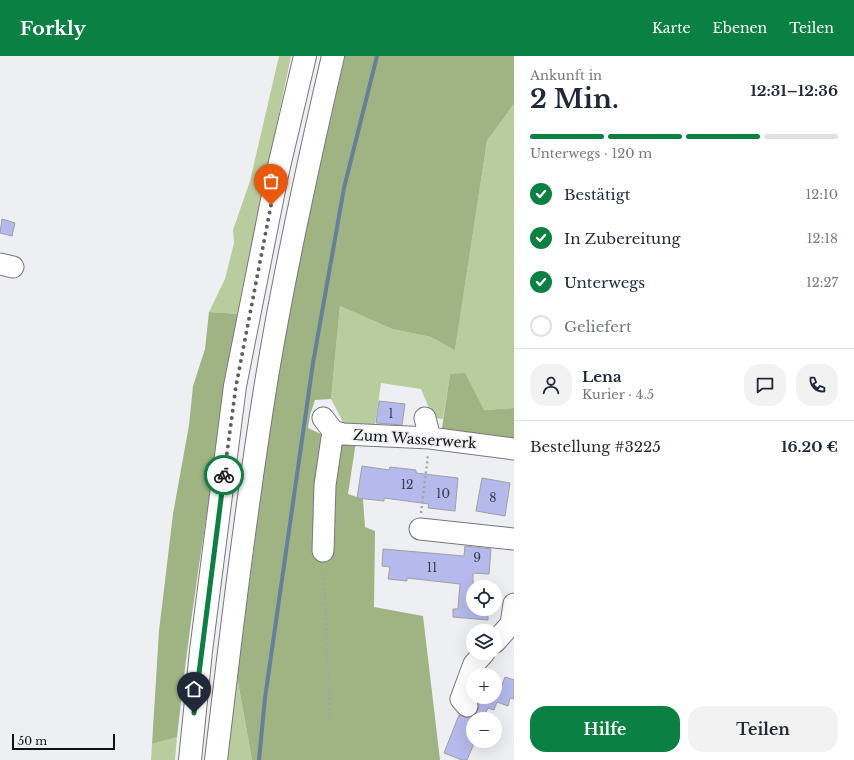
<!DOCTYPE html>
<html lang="de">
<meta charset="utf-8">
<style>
:root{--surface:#fff;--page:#f2f2f3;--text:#1f2937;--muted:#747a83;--line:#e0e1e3;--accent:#0b8043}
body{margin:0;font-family:"Libre Baskerville",serif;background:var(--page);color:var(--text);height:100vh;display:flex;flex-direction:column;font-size:15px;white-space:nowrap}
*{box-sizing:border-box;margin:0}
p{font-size:13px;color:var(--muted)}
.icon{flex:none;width:22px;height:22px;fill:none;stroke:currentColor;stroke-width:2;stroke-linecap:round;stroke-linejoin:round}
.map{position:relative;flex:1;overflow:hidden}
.sheet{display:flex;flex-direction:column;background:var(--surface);width:340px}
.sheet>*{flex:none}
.tools{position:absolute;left:466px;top:524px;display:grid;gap:8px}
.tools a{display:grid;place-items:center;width:36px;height:36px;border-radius:50%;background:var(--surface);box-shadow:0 4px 16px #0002;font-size:20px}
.scale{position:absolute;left:12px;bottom:10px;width:103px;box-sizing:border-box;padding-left:4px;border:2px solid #111112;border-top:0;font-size:11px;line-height:14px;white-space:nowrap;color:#111112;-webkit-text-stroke:3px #eeeff2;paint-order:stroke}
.pin{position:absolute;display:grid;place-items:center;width:34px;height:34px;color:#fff;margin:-41px -17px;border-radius:50% 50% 50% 0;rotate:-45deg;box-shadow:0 0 4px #0007}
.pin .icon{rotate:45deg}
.courier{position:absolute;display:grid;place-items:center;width:40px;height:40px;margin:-20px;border:3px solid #0b8043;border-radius:50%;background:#fff;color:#222;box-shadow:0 1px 5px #0007}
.summary em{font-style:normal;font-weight:700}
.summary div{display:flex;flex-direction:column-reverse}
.summary{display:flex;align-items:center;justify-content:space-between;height:68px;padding:0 16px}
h1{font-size:26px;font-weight:700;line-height:30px}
.bar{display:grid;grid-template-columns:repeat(4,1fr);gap:6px 4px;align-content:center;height:48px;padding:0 16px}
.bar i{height:5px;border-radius:3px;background:var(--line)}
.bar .active{background:var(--accent)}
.bar p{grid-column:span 4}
.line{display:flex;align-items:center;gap:10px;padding:0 16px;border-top:1px solid var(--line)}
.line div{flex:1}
.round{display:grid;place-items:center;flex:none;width:42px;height:42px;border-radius:16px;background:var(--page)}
ol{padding:0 16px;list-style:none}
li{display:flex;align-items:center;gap:12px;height:44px}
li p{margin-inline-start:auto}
li .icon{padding:4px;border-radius:50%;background:var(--accent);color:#fff;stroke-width:4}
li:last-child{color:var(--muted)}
li i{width:22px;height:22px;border:2px solid var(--line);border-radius:50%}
.action{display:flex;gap:8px;margin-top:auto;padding:8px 16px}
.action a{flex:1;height:46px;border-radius:16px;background:var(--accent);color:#fff;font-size:16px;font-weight:700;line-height:46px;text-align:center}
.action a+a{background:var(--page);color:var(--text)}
header{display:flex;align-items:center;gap:24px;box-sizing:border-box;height:56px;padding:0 20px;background:var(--accent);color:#fff}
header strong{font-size:19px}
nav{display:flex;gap:22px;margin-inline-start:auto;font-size:14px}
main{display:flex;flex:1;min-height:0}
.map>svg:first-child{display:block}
.green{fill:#b9cc9d}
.forest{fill:#a0b483}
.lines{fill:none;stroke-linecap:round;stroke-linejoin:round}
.stream{stroke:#64809a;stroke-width:4}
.building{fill:#b5b9eb;stroke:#9fa0a3}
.minor-casing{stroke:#77787b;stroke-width:23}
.highway-casing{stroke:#77787b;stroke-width:24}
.path{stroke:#a3a4a6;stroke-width:2.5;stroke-dasharray:2 3;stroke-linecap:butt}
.minor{stroke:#fff;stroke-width:21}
.highway{stroke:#fff;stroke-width:22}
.done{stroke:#5e5f60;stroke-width:4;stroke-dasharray:0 7.2}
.route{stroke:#0b8043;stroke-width:5}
.labels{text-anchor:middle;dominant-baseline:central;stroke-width:3.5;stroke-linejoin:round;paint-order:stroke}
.number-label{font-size:12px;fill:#3a3b48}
.street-label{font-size:14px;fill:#111112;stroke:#eeeff2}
</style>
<header>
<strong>Forkly</strong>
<nav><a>Karte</a><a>Ebenen</a><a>Teilen</a></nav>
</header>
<main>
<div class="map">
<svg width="514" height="704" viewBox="0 0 514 704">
<rect width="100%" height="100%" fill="#eeeff2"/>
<path class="green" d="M279 0H291L263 135 240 258 209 256 225 223 234 187 233 174 250 125Z
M514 48V352L484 354 477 343 450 318 443 363 433 362 421 333 381 327 374 375 344 368 331 343 340 250 392 273 431 281 455 293 487 85Z
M237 621 252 704H227Z
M177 681 175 704H151L152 688Z"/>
<path class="forest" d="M345 0H514V48L487 85 455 294 431 281 392 273 340 250 331 343 315 344 310 359 308 372 323 379H357L348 438 363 443 365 471 375 475 374 551 423 560 440 704H252L237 621 272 355 305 174Z
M209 256 240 258C216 398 192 539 177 681L152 688 159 575 173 458 189 369 193 330 205 293Z
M465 317 484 354 514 352V387L441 379 450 318Z"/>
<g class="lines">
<path class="stream" d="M259 704 265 642 313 307 344 132 377 0"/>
</g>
<path class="building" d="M2 163 15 167 12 180 0 177Z
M379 345 405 348 402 369 376 367Z
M362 410 389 414 390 411 416 414V417L458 422 455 455 428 452 429 448 384 442V445L357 442Z
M482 422 510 427 505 460 476 455Z
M465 490 491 493 489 518 473 517V553H488V564L453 561V553H458L460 528 407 522V525L388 523 390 511 382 510 383 493 464 500Z
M505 621 514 624V643L510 642 508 650 497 646 494 654 488 652 483 663H473V690L467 704H462L444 697 459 659 469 662 474 659 478 654 479 648 475 641H495V629L501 631Z"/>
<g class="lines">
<defs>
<path id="minor" d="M0 208 13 211
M323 362 333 375 343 378 430 382 514 393
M425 362 430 382
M420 473 514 483
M323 495 325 429 333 375
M495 586 511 568 514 548
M467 650 461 643 474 608 484 597"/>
<path id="highway" d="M190 704 201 595 235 330 277 119 305 0
M216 704C231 578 246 452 266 327 284 217 308 108 333 0"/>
</defs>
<use href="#minor" class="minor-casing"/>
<use href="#highway" class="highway-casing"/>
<path class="path" d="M421 457 428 399
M324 512 330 666"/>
<use href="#minor" class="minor"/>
<use href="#highway" class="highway"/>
</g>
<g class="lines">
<path class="done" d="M224 419 236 330 271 149"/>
<path class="route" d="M194 657 224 419"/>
</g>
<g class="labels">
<g class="number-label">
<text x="391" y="357">1</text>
<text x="407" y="428">12</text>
<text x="443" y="437">10</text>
<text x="493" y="441">8</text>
<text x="477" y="501">9</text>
<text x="432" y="511">11</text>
</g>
<g class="street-label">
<text transform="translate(415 383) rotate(4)">Zum Wasserwerk</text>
</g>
</g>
</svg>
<div class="tools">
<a><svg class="icon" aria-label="locate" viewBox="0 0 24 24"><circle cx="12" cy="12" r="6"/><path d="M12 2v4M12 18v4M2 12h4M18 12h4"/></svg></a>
<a><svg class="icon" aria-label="layers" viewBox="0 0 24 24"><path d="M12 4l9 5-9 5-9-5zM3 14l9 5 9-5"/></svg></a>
<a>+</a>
<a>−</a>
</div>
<div class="scale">50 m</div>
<div class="pin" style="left:271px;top:149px;background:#ea580c"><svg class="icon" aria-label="bag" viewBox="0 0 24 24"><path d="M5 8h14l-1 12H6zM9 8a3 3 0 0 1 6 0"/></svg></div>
<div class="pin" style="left:194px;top:657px;background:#1f2937"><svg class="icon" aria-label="home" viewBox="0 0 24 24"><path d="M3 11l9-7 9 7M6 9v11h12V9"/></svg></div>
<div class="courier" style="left:224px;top:419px"><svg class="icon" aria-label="bike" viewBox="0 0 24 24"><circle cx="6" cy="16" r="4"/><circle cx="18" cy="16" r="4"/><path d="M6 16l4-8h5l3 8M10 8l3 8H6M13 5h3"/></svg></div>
</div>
<section class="sheet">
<div class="summary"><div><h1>2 Min.</h1><p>Ankunft in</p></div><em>12:31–12:36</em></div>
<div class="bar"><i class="active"></i><i class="active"></i><i class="active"></i><i></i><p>Unterwegs · 120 m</p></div>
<ol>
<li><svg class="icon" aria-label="check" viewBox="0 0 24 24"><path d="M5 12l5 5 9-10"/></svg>Bestätigt<p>12:10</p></li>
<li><svg class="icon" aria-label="check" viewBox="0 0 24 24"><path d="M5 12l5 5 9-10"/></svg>In Zubereitung<p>12:18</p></li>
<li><svg class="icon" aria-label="check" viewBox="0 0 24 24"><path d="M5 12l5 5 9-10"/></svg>Unterwegs<p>12:27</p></li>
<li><i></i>Geliefert</li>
</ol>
<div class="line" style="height:72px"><a class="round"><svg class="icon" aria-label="person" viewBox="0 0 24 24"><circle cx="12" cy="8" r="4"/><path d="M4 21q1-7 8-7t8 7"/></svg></a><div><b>Lena</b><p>Kurier · 4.5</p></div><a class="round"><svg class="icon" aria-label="chat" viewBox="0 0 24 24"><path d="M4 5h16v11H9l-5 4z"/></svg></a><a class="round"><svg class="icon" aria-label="phone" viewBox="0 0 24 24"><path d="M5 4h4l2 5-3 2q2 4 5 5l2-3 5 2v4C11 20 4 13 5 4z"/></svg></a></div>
<div class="line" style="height:52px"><div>Bestellung #3225</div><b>16.20 €</b></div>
<div class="action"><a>Hilfe</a><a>Teilen</a></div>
</section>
</main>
